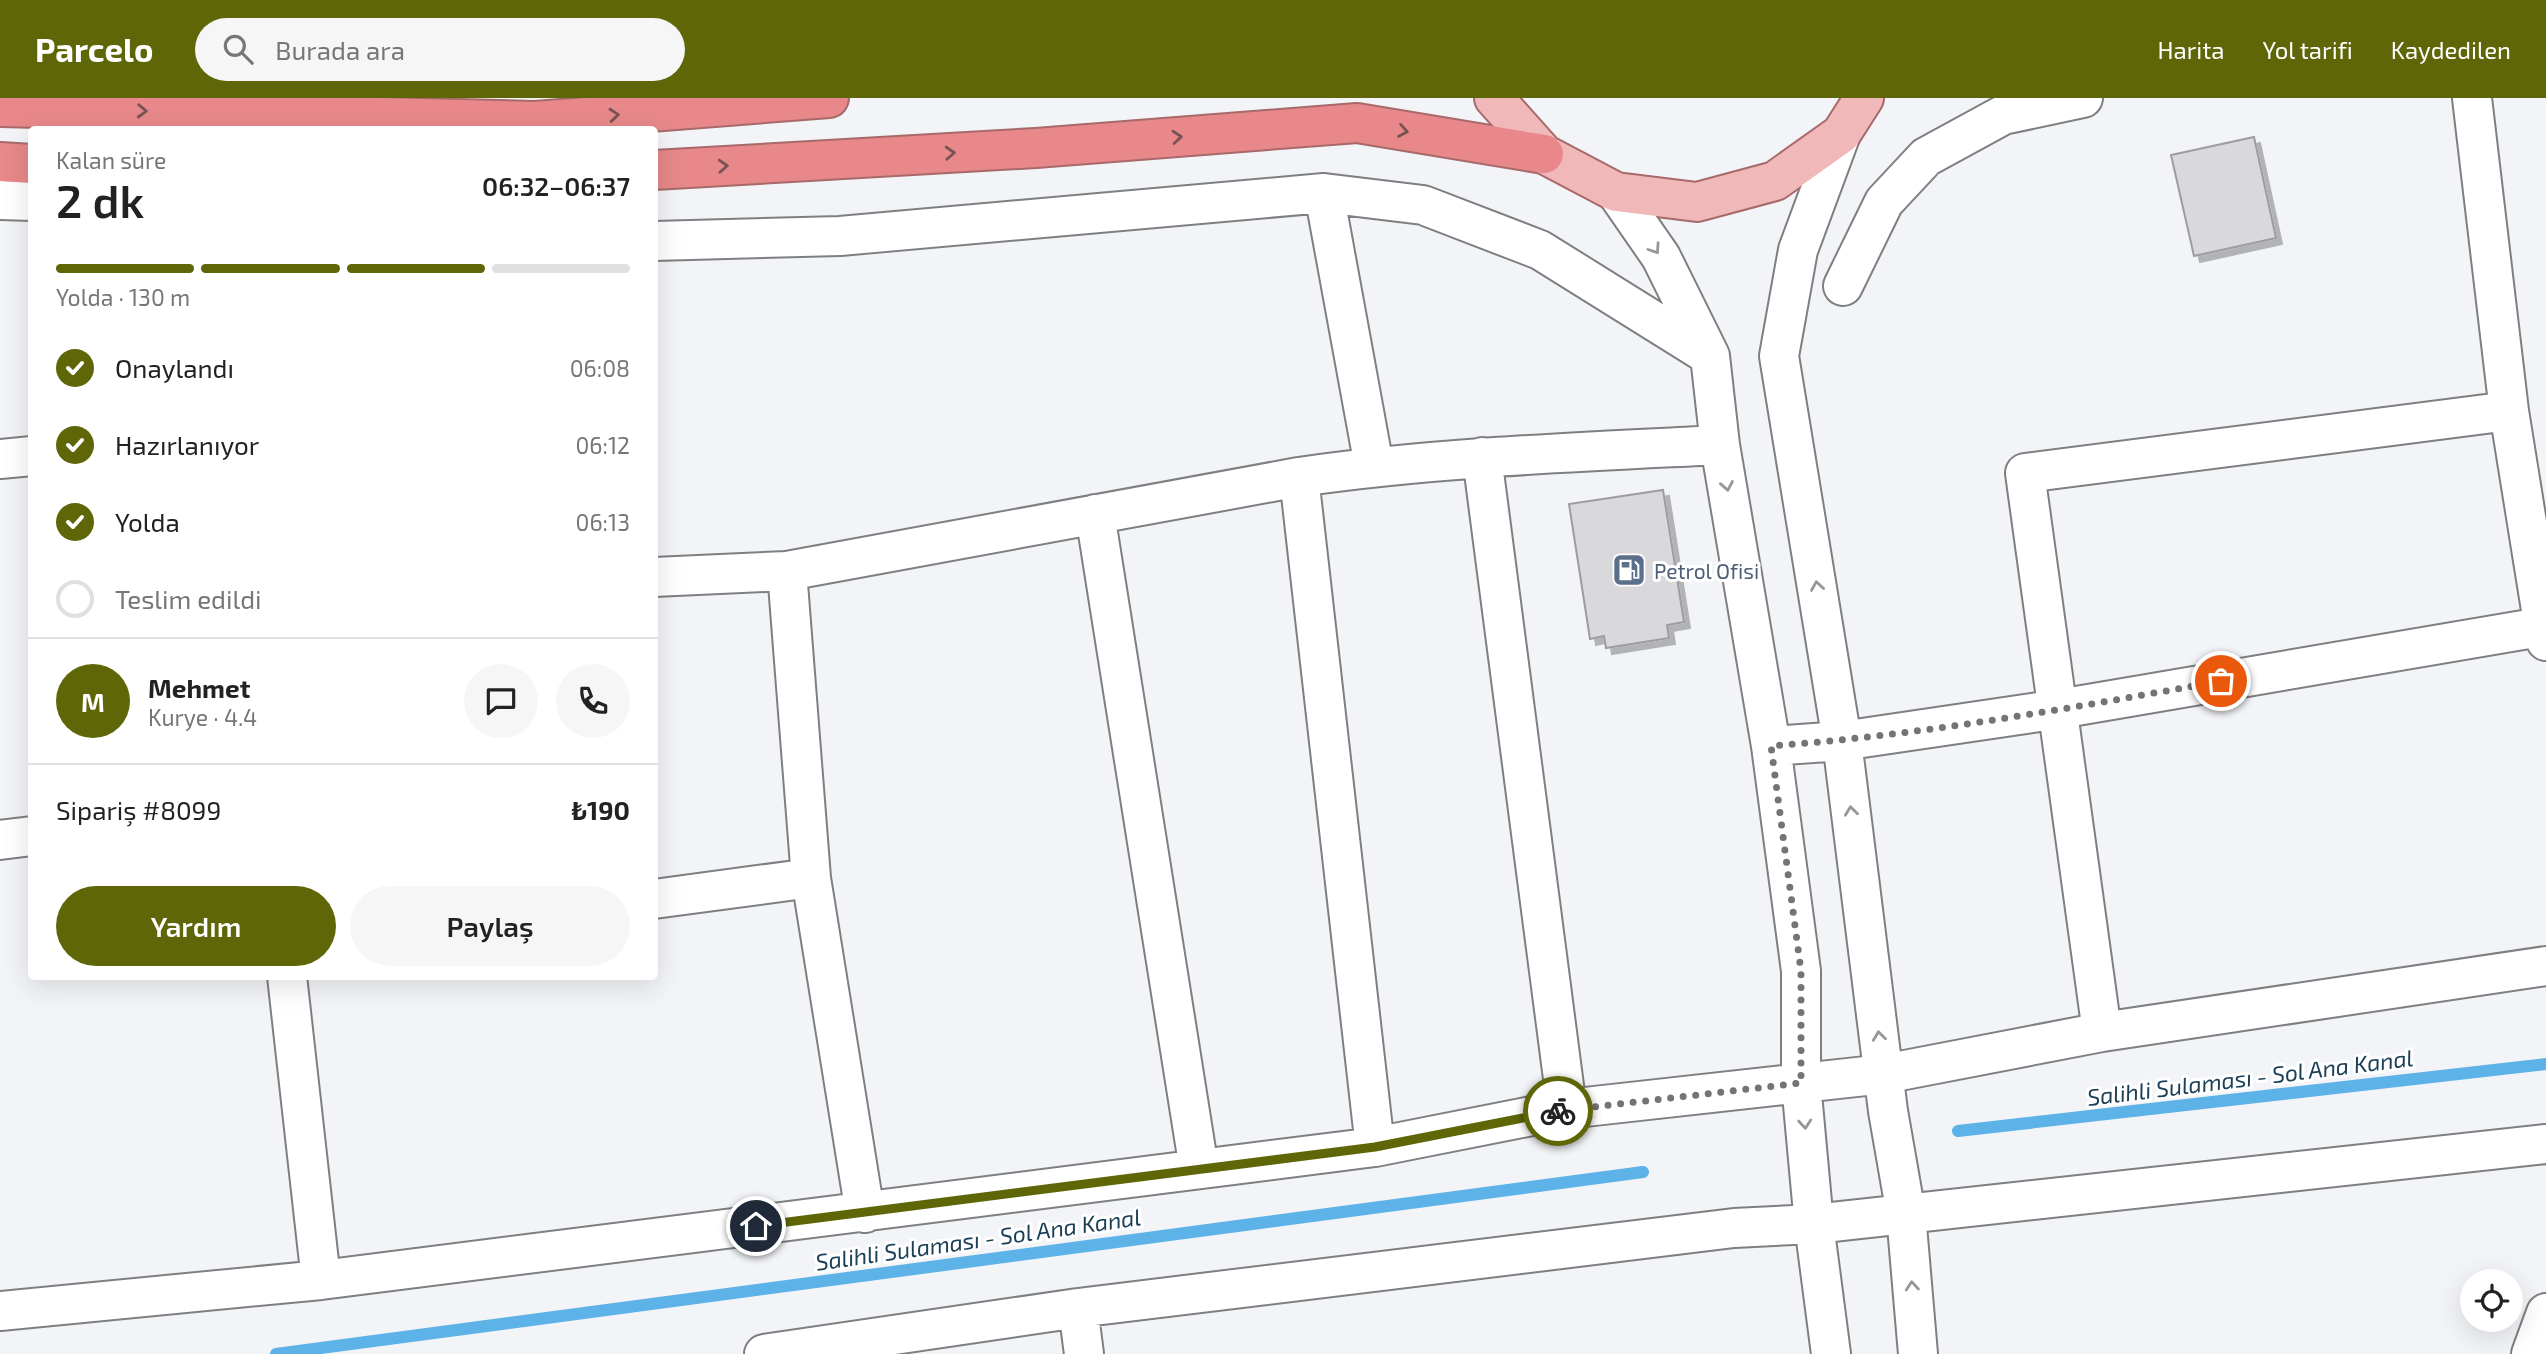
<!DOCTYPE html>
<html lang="tr">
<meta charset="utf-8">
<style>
:root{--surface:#fff;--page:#f6f6f6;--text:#222;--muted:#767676;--line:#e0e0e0;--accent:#5e6607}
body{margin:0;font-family:"Exo 2",sans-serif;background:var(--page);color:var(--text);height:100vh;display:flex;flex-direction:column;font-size:26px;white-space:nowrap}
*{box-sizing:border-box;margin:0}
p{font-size:23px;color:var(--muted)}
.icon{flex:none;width:38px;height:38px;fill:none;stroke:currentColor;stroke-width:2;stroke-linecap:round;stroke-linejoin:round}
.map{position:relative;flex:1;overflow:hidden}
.details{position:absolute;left:28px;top:28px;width:630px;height:854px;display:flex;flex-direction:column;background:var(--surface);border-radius:7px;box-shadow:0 7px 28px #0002}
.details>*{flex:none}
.buttons{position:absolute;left:2460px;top:1171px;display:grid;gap:14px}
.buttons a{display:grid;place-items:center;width:63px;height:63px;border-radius:50%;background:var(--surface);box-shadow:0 7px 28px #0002;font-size:35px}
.pin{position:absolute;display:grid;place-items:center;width:60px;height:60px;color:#fff;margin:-30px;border:4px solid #fff;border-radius:50%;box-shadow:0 2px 7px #0007}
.courier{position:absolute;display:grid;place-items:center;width:70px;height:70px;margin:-35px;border:5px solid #5e6607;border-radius:50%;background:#fff;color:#222;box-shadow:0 2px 9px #0007}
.overview em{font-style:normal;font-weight:600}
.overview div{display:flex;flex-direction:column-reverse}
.overview{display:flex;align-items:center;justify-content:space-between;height:119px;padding:0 28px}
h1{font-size:46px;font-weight:600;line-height:52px}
.bar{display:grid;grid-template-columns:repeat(4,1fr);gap:10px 7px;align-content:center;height:84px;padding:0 28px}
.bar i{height:9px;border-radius:5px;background:var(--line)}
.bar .current{background:var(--accent)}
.bar p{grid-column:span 4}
.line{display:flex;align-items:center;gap:18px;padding:0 28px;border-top:2px solid var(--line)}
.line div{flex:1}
.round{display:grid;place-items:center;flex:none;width:74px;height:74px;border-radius:37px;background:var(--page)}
ol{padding:0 28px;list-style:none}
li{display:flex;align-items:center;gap:21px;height:77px}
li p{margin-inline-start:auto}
li .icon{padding:7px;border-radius:50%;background:var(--accent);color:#fff;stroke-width:4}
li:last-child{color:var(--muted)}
li i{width:38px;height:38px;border:4px solid var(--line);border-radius:50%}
.button{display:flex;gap:14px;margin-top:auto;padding:14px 28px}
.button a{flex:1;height:80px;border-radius:42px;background:var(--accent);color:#fff;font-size:28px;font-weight:600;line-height:80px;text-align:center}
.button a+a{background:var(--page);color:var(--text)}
header{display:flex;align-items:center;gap:42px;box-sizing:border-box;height:98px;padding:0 35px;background:var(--accent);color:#fff}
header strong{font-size:33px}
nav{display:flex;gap:38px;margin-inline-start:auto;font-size:24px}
.search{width:490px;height:63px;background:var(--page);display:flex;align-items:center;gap:18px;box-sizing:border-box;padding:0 24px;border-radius:38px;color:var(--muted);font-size:26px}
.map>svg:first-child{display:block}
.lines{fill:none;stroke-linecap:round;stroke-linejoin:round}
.stream{stroke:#5db2e7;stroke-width:12}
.building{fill:#d9d8db;stroke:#9d9da0;stroke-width:2;filter:url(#shadow)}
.minor-casing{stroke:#7e7f81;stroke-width:42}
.major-casing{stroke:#a7696a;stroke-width:42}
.highway-casing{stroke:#a7696a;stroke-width:42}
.minor{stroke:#fff;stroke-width:38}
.major{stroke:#f1b8b9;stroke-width:38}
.highway{stroke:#e8888a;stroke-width:38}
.oneway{stroke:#785354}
.oneway2{stroke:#969798}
.done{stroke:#737476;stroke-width:7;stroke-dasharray:0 12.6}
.route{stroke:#5e6607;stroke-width:9}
.labels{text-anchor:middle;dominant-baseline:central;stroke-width:6;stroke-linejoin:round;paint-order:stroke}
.service-label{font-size:21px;fill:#4e5e75;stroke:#fff;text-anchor:start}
.water-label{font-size:23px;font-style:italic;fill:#1c4057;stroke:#fff}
</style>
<header>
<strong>Parcelo</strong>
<div class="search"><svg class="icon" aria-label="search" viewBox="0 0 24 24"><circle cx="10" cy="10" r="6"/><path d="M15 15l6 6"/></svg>Burada ara</div>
<nav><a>Harita</a><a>Yol tarifi</a><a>Kaydedilen</a></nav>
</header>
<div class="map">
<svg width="2546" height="1256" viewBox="0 0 2546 1256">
<defs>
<filter id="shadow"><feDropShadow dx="6" dy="6" stdDeviation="0" flood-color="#0004"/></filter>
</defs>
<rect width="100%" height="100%" fill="#f3f4f7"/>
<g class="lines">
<path class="stream" d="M1958 1033 2546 966
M276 1256 1643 1074"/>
</g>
<path class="building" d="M2254 39 2276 140 2194 158 2171 57Z
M1663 392 1684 524 1667 527 1669 540 1606 550 1604 538 1590 541 1569 406Z"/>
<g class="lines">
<defs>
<path id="minor" d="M2472 0 2509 313 2546 543
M1841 36 1798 152 1779 258 1842 643 1888 1013 1906 1116 1918 1256
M1616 94 1661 159 1710 258 1720 347 1771 648 1801 873V985L1814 1126 1831 1256
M1324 95 1423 107 1540 152 1710 258
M0 102 32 103
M654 143 840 138 1324 95 1374 368
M1843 188 1884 104 1926 59 2003 17 2083 0
M1482 359 1567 1011
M0 361 32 358
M1299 379 1375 1049
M1095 416 1199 1071
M787 473 811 780 865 1115
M654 479 787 473 1299 379C1439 359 1579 354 1720 347
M1771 648 1842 643 2059 611 2546 528
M0 742 32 738
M654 801 811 780
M287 878 321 1182
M2102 934 2025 375 2509 313
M1078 1210 1084 1256
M0 1213 321 1182 1375 1049 1567 1011 1884 976 2102 934 2546 868
M764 1256 1078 1210 1734 1130 1814 1126 2546 1046
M2531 1256 2546 1215"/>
<path id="major" d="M1494 0 1544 56 1616 94 1697 104 1775 83 1841 36 1864 0"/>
<path id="highway" d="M0 9 535 23 829 0
M0 64 32 66
M654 72 1036 50 1357 25 1544 56"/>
</defs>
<use href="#minor" class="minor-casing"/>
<use href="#major" class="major-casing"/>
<use href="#highway" class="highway-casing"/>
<use href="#minor" class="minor"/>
<use href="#major" class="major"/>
<use href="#highway" class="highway"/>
</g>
<defs><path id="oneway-chevron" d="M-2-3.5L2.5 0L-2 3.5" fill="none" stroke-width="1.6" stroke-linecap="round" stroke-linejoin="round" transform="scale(1.75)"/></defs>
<g class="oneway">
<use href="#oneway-chevron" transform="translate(142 13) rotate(2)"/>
<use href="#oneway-chevron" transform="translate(614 17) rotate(-5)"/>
<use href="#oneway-chevron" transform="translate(1403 33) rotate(10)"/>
<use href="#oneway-chevron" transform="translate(1177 39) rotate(-5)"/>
<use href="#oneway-chevron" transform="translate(950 55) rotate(-3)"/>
<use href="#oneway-chevron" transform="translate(723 68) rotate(-3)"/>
</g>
<g class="oneway2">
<use href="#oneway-chevron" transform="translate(1655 151) rotate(56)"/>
<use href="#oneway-chevron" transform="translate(1727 388) rotate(80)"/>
<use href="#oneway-chevron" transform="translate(1817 488) rotate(-99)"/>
<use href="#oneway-chevron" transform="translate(1851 713) rotate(-97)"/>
<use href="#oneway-chevron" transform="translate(1879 938) rotate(-97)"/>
<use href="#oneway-chevron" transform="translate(1805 1026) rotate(85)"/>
<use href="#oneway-chevron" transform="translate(1912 1188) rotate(-95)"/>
</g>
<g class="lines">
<path class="done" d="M1558 1013 1801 985V873L1771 648C1922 637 2072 610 2221 583"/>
<path class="route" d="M756 1128 1375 1049 1558 1013"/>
</g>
<defs>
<symbol id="fuel-square" viewBox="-11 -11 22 22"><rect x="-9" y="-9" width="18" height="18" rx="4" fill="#5c6f8a" stroke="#fff"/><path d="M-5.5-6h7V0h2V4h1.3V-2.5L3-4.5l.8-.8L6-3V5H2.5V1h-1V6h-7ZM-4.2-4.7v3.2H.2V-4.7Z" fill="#fff"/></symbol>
</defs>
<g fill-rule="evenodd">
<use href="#fuel-square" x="1610" y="453" width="38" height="38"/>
</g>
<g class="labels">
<g class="service-label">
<text x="1654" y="472">Petrol Ofisi</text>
</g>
<g class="water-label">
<text transform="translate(2250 979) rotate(-7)">Salihli Sulaması - Sol Ana Kanal</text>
<text transform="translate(978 1141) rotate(-8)">Salihli Sulaması - Sol Ana Kanal</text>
</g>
</g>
</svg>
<div class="buttons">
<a><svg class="icon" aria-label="locate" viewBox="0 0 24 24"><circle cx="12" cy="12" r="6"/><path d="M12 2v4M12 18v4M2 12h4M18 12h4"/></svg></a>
</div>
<div class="pin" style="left:2221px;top:583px;background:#ea580c"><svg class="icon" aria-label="bag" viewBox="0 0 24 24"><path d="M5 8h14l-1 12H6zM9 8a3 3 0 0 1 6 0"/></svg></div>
<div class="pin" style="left:756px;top:1128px;background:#1f2937"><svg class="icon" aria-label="home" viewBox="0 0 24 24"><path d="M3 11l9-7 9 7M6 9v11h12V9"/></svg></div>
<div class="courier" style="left:1558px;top:1013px"><svg class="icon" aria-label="bike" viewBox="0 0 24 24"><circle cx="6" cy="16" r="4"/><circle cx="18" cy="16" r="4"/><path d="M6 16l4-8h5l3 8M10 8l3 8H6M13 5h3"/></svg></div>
<section class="details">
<div class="overview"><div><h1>2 dk</h1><p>Kalan süre</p></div><em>06:32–06:37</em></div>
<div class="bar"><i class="current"></i><i class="current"></i><i class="current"></i><i></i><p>Yolda · 130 m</p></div>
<ol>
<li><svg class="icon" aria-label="check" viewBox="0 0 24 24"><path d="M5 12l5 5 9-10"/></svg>Onaylandı<p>06:08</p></li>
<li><svg class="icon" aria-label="check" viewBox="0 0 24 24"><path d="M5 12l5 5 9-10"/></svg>Hazırlanıyor<p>06:12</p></li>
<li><svg class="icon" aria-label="check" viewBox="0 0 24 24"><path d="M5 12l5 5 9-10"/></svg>Yolda<p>06:13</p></li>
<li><i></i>Teslim edildi</li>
</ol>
<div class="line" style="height:126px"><b class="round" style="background:var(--accent);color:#fff">M</b><div><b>Mehmet</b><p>Kurye · 4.4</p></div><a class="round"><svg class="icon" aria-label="chat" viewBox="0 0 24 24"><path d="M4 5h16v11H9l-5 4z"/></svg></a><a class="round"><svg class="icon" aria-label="phone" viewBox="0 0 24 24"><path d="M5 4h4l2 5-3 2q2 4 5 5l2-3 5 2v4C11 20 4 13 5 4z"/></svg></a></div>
<div class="line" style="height:91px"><div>Sipariş #8099</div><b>₺190</b></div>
<div class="button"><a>Yardım</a><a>Paylaş</a></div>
</section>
</div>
